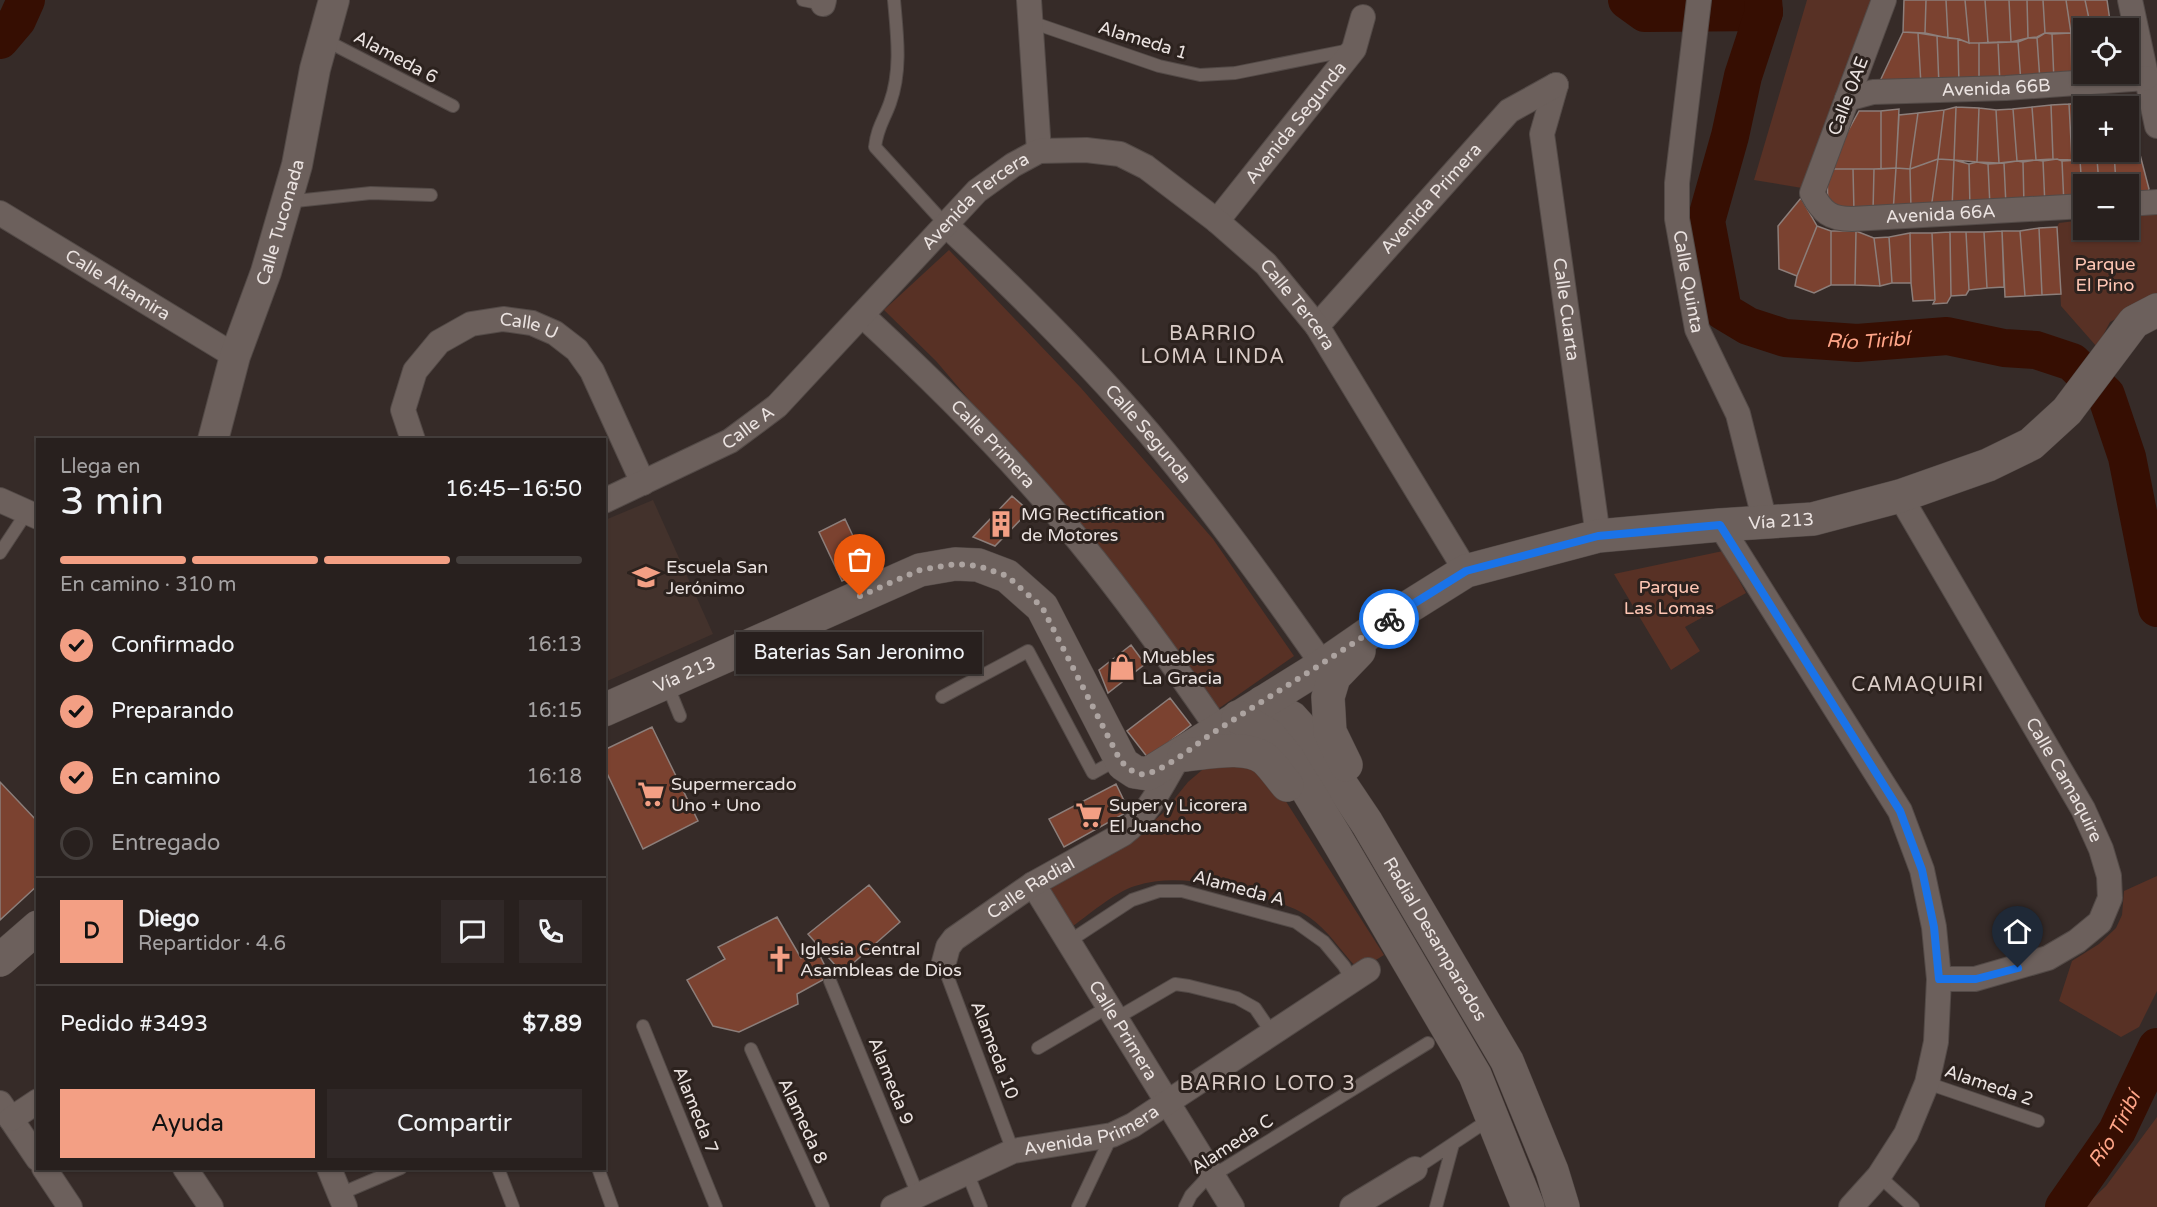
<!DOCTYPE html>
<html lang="es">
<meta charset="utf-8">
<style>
:root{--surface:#28201e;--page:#302827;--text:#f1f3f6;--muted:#a5a3a4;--line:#443e3c;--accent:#f39f84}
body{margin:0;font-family:"Varela Round",sans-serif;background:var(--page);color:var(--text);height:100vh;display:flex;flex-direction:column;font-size:22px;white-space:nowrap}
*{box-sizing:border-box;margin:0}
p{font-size:20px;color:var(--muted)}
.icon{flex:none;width:33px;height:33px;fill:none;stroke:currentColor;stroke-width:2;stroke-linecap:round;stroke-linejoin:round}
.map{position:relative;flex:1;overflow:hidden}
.panel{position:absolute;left:36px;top:438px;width:570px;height:732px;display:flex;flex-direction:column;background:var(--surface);border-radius:0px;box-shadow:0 2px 4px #0004,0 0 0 2px var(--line)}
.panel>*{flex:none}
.fabs{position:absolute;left:2073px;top:18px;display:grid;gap:12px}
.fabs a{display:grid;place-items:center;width:66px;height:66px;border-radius:0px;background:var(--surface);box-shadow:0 2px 4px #0004,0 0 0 2px var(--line);font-size:30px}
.pin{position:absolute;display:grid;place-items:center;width:51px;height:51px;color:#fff;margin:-62px -26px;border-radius:50% 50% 50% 0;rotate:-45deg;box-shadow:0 0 6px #0007}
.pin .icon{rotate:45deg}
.courier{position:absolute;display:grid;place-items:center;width:60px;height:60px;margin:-30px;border:4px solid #1a73e8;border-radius:50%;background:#fff;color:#222;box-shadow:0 2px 8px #0007}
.bubble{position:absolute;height:42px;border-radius:0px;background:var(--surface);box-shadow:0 2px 4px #0004,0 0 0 2px var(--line);font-size:20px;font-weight:600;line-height:42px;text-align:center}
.summary em{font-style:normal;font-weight:600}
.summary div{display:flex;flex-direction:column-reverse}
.summary{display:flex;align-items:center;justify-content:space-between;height:102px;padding:0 24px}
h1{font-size:39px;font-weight:600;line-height:45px}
.bar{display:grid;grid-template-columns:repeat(4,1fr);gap:9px 6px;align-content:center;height:72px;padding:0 24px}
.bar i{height:8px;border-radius:4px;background:var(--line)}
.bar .on{background:var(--accent)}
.bar p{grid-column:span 4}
.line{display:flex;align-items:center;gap:15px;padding:0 24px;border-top:2px solid var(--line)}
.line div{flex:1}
.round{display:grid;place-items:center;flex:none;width:63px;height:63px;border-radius:0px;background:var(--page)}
ol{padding:0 24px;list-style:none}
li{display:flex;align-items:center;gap:18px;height:66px}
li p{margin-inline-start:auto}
li .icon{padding:6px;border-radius:50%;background:var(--accent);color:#111;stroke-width:4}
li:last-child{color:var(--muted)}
li i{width:33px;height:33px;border:3px solid var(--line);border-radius:50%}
.button{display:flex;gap:12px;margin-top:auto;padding:12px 24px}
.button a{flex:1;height:69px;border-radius:0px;background:var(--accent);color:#111;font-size:24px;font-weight:600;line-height:69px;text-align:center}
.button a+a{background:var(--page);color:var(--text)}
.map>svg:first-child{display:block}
.built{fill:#43322c}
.green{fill:#583125}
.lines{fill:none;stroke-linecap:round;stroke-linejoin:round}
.river{stroke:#360e02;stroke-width:38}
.building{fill:#7b4230;stroke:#8c7e7a;stroke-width:1.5}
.service-casing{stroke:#534a47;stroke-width:14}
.minor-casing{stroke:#534a47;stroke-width:26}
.tertiary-casing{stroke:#534a47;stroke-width:32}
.secondary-casing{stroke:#534a47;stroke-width:34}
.service{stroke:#6c605c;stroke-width:12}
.minor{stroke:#6c605c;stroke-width:24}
.tertiary{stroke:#6c605c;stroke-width:30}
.secondary{stroke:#6c605c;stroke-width:33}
.done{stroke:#aca3a0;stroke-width:6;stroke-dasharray:0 10.8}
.route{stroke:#1a73e8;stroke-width:8}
.labels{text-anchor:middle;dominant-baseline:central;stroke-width:6;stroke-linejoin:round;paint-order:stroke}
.street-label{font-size:18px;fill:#ebe3e1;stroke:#2c221e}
.park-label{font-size:18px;fill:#fec6b4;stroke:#2c221e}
.poi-label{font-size:18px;fill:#ebe3e1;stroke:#2c221e;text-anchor:start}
.neighbourhood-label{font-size:20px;letter-spacing:1.5px;fill:#daccc7;stroke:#2c221e}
.water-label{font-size:20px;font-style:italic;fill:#ffa588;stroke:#2c221e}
</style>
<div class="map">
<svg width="2157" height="1207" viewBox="0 0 2157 1207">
<rect width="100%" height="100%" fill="#362b28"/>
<path class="built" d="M653 500 713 634 605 682V520Z"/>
<path class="green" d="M1807 0H1881L1808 189 1754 180Z
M2157 214V303L2129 312 2110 322 2097 347 2061 306 2057 227 2059 223 2083 220 2084 230H2128L2129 216Z
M949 250 1081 388 1213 539 1294 656 1218 709 1128 586 936 361 884 310Z
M1723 551 1746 593 1685 627 1700 651 1671 670 1614 574Z
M1215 759 1269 775 1384 955 1361 969 1356 967C1340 950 1328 930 1309 917 1292 905 1268 900 1248 894 1211 883 1174 874 1135 886 1115 892 1087 916 1069 929L1047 892 1051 882 1144 829 1163 813 1188 782Z
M2157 876V991L2139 1027 2121 1037 2059 1001 2072 961 2099 944 2116 928 2122 915 2124 891Z
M2157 1117V1207H2084L2106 1186Z"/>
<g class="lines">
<g class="river">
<path d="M1627 0 1645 13 1764 12"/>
<path id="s1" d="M1763 0 1764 12 1743 76 1730 136 1706 221 1723 311 1748 326 1785 338 1857 343 1947 336 2004 348 2036 350 2072 362 2106 395 2127 457 2157 608"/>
<path d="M0 40 17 20 26 0"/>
<path id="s2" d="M2064 1207 2117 1131 2157 1047"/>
</g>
</g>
<path class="building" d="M1904 0H1926L1925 33 1903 32Z
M1926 0H1946L1948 38 1925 33Z
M1946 0H1965L1969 43 1959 39 1948 38Z
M1965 0H1985L1988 43H1969Z
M1985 0H2009L2011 42 1988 43Z
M2009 0H2027L2028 38 2011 42Z
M2027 0H2043L2045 33 2037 37 2028 38Z
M2043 0H2066L2071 33H2045Z
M2066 0H2085L2091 28H2084V33H2071Z
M2085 0H2107L2111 28H2091Z
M1903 32 1918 33 1921 85 1880 81Z
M1918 33 1937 36 1939 86 1921 85Z
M2045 33 2052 34 2054 81H2040L2037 38Z
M2071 33H2084V74L2072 80Z
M2071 33 2072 80 2054 81 2052 34Z
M1937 36 1958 39 1959 86H1939Z
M2028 38H2037L2040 81 2021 83 2018 42Z
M1958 39 1969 43H1979V86H1959Z
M1998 42 2000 85 1979 86V43Z
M1998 42H2018L2021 83 2000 85Z
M2132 101 2138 147 2128 149V106H2109V102Z
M2109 102V106H2084V104Z
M2069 104H2084V152H2087L2088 159 2072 160Z
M2069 104 2072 160 2053 159 2051 105Z
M2051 105 2053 159 2036 160 2032 107Z
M1956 107 1979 108 1977 162 1954 160Z
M1956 107 1954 160 1938 159 1944 110Z
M2032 107 2036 160 2017 161 2013 109Z
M1979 108 1996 110 1999 163 1977 162Z
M1899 109 1896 168 1881 169V111Z
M2013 109 2017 161 1999 163 1996 110Z
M1944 110 1938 159 1910 169 1918 113Z
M1859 111H1881V169H1827Z
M1918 113 1910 169 1896 168 1899 115Z
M2138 147 2149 189 2143 200H2128V184H2116L2114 152H2128V149Z
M2087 152H2113L2097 159H2088Z
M2114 152 2116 184H2099L2097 159Z
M1938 159 1931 209H1911L1910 169Z
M1938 159 1954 160 1952 209H1931Z
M2057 159 2062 161 2064 205 2045 206 2043 161Z
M2088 159H2097L2099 184H2084L2083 204 2080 160Z
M1954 160 1969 164 1970 208 1952 209Z
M2036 160 2043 161 2045 206H2024L2023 162Z
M2080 160 2083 204 2064 205 2062 161Z
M2017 161 2023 162 2024 206H2006L2004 163Z
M1977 162 1988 164 1990 207 1970 208 1969 164Z
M2004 163 2006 206 1990 207 1988 164Z
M1896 168 1893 213 1873 212 1874 169Z
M1896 168 1910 169 1911 209 1893 213Z
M1827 169H1853L1854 212H1828Z
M1853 169H1874L1873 212H1854Z
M1801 198 1817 226 1797 276 1779 269 1778 226Z
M1817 226 1831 231V285L1814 293 1795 286 1797 276Z
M2057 227 2061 294 2042 295 2039 228Z
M2039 228 2042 295 2025 296 2020 231Z
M1831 231H1856L1855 285H1831Z
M1856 231 1874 238 1880 286 1855 285Z
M2002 231H2020L2025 296 2005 297Z
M2002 231 2004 287 1987 288 1984 232Z
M1950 232H1966L1969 290 1966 295 1951 296Z
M1950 232 1951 296 1947 303 1933 304 1935 300 1932 233Z
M1966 232H1984L1987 288 1969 290Z
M1910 233H1932L1935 300 1913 301 1911 283Z
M1910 233 1911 283H1892L1889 237Z
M1889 237 1892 283 1880 286 1874 238Z
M1012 496 1029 511 995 546 973 537Z
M845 519 868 568 842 581 819 532Z
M1131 645 1145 664 1108 693 1099 670Z
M1170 698 1191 725 1148 758 1127 731Z
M652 727 698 821 643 849 604 767V750Z
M0 782 38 822V885L0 920Z
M1116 784 1129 811 1064 847 1049 819Z
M869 885 900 922 842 973 808 934Z
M777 917 801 958 817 950 830 976 797 994 798 1004 739 1032 713 1026 687 980 725 959 718 947Z"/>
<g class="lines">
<defs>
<path id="service" d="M803 0 823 4
M894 0C897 34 902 70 890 103 884 120 877 128 875 147L946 225
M1031 22 1159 66 1200 75 1235 73 1350 50
M323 39 453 106
M286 202 371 193 431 195
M0 553 27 512
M667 684 680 716
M942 697 1028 651 1093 773 1118 759
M1068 942 1132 900 1159 891H1182L1296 922 1324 942 1344 966 1352 980
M944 962 947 975 1013 1151
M830 981 918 1195
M1115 1019 1175 984 1189 986 1237 998 1255 1008 1272 1033
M643 1026 716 1207
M1038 1048 1108 1007
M751 1049 823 1207
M1927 1083 2038 1121
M498 1168 513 1207
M598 1168 612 1207
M1415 1169 1478 1127
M967 1172 981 1207
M1879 1176 1913 1207
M340 1194 401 1168
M1078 1207 1112 1135
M1185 1207 1191 1195 1204 1181 1428 1043
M1436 1207 1453 1144"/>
<g id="minor">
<path d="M1029 0 1039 151"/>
<path id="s3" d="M1699 0 1677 183V219L1697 329 1738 414 1765 522"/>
<path id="s4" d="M1884 0 1812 193C1822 212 1830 219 1852 219L2084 206"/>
<path d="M2130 0 2157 126"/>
<path d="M823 4 824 0"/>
<path id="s5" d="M1556 85 1542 134 1598 536"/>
<path id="s6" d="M1847 99 1873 92 2006 88 2146 78"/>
<path d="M2128 204 2157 202"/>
<path id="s7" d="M0 213 235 356"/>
<path id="s8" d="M1217 221 1354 49 1363 17"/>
<path id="s9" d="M946 225C1017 291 1086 359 1149 433 1211 507 1267 585 1323 665"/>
<path id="s10" d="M862 315C939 386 1014 460 1080 542 1129 602 1174 665 1218 729"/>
<path id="s11" d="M1317 326 1509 111 1556 85"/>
<path id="s12" d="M413 440 403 410 415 371 439 342 471 324 503 319 532 323 555 333 577 350 592 371 643 483"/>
<path id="s13" d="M1900 496 2083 809 2101 849 2109 876 2110 898 2100 922 2077 941 2048 958 1975 979H1939"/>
<path d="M0 500 38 517"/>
<path id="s14" d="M604 501 730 441 777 406 977 191 1013 165 1039 151 1086 150 1120 154 1146 167 1217 221 1266 264 1317 326 1466 571"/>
<path d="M1720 525 1900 811 1922 870 1934 927 1939 979 1936 1042 1927 1083 1906 1134 1879 1176 1851 1207"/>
<path id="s15" d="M1033 884 1232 1207"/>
<path id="s16" d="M944 962 948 947 954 939 1033 884 1123 834C1149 814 1163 783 1179 756"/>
<path d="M0 1103 38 1159"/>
<path d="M11 1119 38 1101"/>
<path d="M44 1168 70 1207"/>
<path d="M185 1168 211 1207"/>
<path d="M329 1168 345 1207"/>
<path id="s17" d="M893 1207 1013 1151 1112 1135 1133 1125 1368 970"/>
<path d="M1352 1207 1415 1169"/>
</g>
<g id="tertiary">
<path id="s18" d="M213 440 235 356 266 272 297 165 315 69 334 0"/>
</g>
<g id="secondary">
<path id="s19" d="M1263 702 1292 718 1310 738 1367 823 1507 1061 1552 1171 1563 1207"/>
<path id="s20" d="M604 710 920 570 955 564 978 565 1007 576 1042 607 1123 764 1135 772 1148 774 1323 665 1391 618 1466 571 1598 536 1720 525 1813 519 1900 496 1988 465 2031 444 2067 411 2134 322 2157 310"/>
<path d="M1238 717 1270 736 1288 758 1335 836 1475 1075 1528 1207"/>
<path d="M1184 755C1207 753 1246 744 1265 759 1273 766 1280 777 1287 785"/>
<path d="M1346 765 1330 732 1328 697 1334 677 1359 651"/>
<path d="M0 960 38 927"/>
</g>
</defs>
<use href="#service" class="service-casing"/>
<use href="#minor" class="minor-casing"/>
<use href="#tertiary" class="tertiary-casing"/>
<use href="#secondary" class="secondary-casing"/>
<use href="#service" class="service"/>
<use href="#minor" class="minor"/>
<use href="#tertiary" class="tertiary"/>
<use href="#secondary" class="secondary"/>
</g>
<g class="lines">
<path class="done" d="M860 596 920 570 955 564 978 566 1007 576 1042 607 1119 758C1125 767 1138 778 1150 773 1174 764 1198 742 1219 729 1276 692 1333 658 1389 619"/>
<path class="route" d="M1389 619 1466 571 1598 536 1720 525 1900 811 1922 870 1934 927 1939 979H1976L2018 968"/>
</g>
<defs>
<symbol id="building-bare" viewBox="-9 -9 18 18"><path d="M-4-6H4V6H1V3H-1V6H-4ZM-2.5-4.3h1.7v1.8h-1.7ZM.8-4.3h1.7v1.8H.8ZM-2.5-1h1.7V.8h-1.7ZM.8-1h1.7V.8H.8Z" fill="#f39f84" stroke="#2c221e" stroke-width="2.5" paint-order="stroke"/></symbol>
<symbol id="school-bare" viewBox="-9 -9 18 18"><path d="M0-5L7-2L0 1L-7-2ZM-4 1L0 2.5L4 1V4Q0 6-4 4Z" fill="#f39f84" stroke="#2c221e" stroke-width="2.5" paint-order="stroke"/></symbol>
<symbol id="shop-bare" viewBox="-9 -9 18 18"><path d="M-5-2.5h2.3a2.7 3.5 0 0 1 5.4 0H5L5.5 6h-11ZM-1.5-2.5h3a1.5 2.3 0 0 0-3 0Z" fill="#f39f84" stroke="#2c221e" stroke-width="2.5" paint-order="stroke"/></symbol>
<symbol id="supermarket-bare" viewBox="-9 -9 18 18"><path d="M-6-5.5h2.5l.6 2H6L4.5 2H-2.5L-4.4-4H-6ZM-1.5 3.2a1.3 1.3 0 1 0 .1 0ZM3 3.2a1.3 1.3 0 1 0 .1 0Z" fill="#f39f84" stroke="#2c221e" stroke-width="2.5" paint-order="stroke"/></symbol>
<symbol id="church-bare" viewBox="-9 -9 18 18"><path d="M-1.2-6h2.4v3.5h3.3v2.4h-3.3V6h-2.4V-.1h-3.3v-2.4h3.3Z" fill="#f39f84" stroke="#2c221e" stroke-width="2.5" paint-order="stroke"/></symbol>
</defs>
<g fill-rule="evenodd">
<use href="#building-bare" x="982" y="505" width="38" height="38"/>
<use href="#school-bare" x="627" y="558" width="38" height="38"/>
<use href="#shop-bare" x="1103" y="648" width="38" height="38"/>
<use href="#supermarket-bare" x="632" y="775" width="38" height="38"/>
<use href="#supermarket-bare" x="1070" y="796" width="38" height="38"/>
<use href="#church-bare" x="761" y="940" width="38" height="38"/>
</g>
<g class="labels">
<g class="street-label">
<text transform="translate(1143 40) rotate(17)">Alameda 1</text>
<text transform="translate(396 57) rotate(28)">Alameda 6</text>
<text stroke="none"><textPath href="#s6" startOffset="150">Avenida 66B</textPath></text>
<text transform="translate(1848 96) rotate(-69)">Calle 0AE</text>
<text stroke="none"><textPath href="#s8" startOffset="126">Avenida Segunda</textPath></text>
<text stroke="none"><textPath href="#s11" startOffset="171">Avenida Primera</textPath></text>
<text stroke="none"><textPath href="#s14" startOffset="484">Avenida Tercera</textPath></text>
<text stroke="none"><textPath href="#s4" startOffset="346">Avenida 66A</textPath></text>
<text stroke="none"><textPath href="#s18" startOffset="228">Calle Tuconada</textPath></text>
<text stroke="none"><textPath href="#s3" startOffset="284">Calle Quinta</textPath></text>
<text stroke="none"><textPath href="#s7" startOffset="138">Calle Altamira</textPath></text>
<text stroke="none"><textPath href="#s14" startOffset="882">Calle Tercera</textPath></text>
<text stroke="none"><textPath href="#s5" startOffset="228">Calle Cuarta</textPath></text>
<text stroke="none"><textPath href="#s12" startOffset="206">Calle U</textPath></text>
<text stroke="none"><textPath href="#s14" startOffset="162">Calle A</textPath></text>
<text stroke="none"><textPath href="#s9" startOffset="291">Calle Segunda</textPath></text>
<text stroke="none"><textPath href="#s10" startOffset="184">Calle Primera</textPath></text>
<text stroke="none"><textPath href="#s20" startOffset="1384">Vía 213</textPath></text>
<text stroke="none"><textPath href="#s20" startOffset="88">Vía 213</textPath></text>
<text stroke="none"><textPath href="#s13" startOffset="328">Calle Camaquire</textPath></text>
<text transform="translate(1239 888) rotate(15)">Alameda A</text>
<text stroke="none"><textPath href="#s16" startOffset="118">Calle Radial</textPath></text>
<text stroke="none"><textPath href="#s19" startOffset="297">Radial Desamparados</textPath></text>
<text stroke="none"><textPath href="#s15" startOffset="172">Calle Primera</textPath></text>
<text transform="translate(995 1050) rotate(69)">Alameda 10</text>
<text transform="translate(891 1081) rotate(68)">Alameda 9</text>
<text transform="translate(1989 1085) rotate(19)">Alameda 2</text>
<text transform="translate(696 1110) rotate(68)">Alameda 7</text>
<text transform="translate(803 1121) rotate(65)">Alameda 8</text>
<text stroke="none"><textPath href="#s17" startOffset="214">Avenida Primera</textPath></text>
<text transform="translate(1232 1144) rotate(-33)">Alameda C</text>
</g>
<g class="park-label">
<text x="2105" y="264">Parque<tspan x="2105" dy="21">El Pino</tspan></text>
<text x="1669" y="587">Parque<tspan x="1669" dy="21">Las Lomas</tspan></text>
</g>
<g class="poi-label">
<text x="1021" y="514">MG Rectification<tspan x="1021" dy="21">de Motores</tspan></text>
<text x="666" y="567">Escuela San<tspan x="666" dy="21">Jerónimo</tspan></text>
<text x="1142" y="657">Muebles<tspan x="1142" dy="21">La Gracia</tspan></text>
<text x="671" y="784">Supermercado<tspan x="671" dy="21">Uno + Uno</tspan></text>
<text x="1109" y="805">Super y Licorera<tspan x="1109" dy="21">El Juancho</tspan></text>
<text x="800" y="949">Iglesia Central<tspan x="800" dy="21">Asambleas de Dios</tspan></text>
</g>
<g class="neighbourhood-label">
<text x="1213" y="334">BARRIO<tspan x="1213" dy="23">LOMA LINDA</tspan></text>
<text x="1918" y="685">CAMAQUIRI</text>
<text x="1268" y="1084">BARRIO LOTO 3</text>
</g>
<g class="water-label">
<text stroke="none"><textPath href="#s1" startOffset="472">Río Tiribí</textPath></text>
<text stroke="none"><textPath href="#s2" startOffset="93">Río Tiribí</textPath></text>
</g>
</g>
</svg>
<div class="fabs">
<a><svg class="icon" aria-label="locate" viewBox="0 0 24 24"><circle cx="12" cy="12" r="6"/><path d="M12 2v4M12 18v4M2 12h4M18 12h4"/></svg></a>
<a>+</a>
<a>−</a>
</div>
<div class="pin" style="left:860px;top:596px;background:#ea580c"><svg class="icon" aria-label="bag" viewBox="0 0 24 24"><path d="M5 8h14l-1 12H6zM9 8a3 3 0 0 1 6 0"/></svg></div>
<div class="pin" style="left:2018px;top:968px;background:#1f2937"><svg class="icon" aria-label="home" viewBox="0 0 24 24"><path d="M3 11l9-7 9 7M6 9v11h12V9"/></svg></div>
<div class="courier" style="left:1389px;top:619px"><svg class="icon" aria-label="bike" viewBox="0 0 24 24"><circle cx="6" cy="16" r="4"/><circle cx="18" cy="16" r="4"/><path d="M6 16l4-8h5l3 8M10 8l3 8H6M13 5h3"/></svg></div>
<div class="bubble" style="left:736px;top:632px;width:246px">Baterias San Jeronimo</div>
<section class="panel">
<div class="summary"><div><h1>3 min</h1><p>Llega en</p></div><em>16:45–16:50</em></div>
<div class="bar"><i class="on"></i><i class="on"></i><i class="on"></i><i></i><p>En camino · 310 m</p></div>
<ol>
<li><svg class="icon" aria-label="check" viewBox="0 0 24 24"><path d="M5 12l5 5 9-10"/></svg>Confirmado<p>16:13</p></li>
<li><svg class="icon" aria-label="check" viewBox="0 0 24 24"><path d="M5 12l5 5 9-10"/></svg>Preparando<p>16:15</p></li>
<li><svg class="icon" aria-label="check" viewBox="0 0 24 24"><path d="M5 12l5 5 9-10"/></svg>En camino<p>16:18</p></li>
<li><i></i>Entregado</li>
</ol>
<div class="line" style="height:108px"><b class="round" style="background:var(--accent);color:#111">D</b><div><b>Diego</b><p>Repartidor · 4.6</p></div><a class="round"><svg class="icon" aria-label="chat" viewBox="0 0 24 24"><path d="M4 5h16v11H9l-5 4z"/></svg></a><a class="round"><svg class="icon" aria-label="phone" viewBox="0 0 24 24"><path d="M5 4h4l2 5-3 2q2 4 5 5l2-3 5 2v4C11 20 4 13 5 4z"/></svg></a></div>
<div class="line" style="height:78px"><div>Pedido #3493</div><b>$7.89</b></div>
<div class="button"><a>Ayuda</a><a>Compartir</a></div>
</section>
</div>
